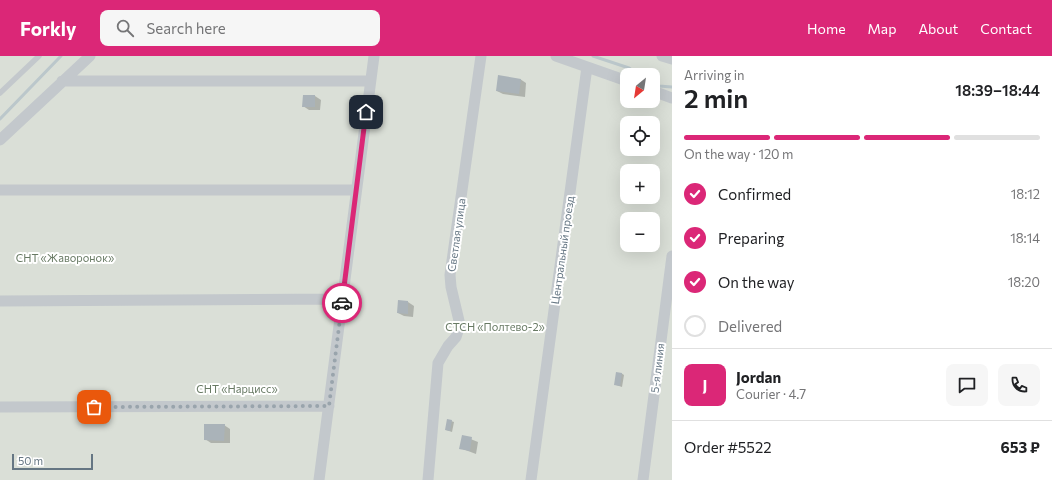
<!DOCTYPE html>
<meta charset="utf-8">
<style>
:root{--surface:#fff;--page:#f6f6f6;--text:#202124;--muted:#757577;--line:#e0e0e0;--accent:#db2777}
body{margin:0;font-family:Commissioner,sans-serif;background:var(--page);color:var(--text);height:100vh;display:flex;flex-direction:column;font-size:15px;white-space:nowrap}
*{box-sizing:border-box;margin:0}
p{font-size:13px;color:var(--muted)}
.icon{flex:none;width:22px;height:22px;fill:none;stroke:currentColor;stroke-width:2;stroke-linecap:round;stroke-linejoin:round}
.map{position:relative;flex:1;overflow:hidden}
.details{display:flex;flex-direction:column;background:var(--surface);width:380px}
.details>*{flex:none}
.needle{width:26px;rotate:210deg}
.tools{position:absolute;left:620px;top:12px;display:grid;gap:8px}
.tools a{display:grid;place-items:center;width:40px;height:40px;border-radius:8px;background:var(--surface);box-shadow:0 4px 16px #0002;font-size:20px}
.scale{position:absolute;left:12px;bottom:10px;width:81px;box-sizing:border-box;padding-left:4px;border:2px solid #657683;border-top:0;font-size:11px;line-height:14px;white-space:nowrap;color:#657683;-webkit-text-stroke:3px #fff;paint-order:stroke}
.pin{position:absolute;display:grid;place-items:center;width:34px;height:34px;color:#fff;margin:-17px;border-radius:8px;box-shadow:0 2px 6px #0006}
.courier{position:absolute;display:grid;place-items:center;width:40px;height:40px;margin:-20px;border:3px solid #db2777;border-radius:50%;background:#fff;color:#222;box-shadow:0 1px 5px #0007}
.headline em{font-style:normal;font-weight:600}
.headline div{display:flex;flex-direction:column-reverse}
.headline{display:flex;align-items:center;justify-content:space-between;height:68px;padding:0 12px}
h1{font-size:26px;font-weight:600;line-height:30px}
.bar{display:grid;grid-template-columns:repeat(4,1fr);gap:6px 4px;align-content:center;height:48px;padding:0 12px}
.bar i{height:5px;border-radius:3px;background:var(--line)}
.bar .selected{background:var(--accent)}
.bar p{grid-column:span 4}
.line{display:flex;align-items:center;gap:10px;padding:0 12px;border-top:1px solid var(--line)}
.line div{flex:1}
.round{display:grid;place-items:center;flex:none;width:42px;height:42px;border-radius:8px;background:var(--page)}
ol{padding:0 12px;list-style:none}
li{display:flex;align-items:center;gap:12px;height:44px}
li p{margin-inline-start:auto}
li .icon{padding:4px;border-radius:50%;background:var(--accent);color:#fff;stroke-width:4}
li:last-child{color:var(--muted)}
li i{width:22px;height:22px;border:2px solid var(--line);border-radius:50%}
header{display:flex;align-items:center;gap:24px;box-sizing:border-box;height:56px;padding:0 20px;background:var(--accent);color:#fff}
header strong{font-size:19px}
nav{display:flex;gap:22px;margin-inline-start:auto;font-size:14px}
.search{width:280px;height:36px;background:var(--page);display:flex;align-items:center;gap:10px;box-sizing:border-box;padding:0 14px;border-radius:8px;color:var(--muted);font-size:15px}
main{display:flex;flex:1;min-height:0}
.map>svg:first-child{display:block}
.green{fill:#dadfd7;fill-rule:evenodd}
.shadow{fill:#0003}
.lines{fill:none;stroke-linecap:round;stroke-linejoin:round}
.stream{stroke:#bbc7cb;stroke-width:3}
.building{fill:#aab3b9}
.service{stroke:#c3c8cc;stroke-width:5.5}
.minor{stroke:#c3c8cc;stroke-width:11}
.done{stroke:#99a4ac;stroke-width:4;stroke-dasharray:0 7.2}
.route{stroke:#db2777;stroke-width:5}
.labels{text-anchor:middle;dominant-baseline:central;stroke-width:4;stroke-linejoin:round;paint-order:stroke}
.street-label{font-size:11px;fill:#657683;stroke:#fff}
.park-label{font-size:11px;fill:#687a64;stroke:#fff}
</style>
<header>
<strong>Forkly</strong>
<div class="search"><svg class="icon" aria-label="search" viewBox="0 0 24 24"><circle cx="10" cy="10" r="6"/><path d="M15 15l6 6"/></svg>Search here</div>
<nav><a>Home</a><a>Map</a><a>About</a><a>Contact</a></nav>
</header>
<main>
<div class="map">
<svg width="672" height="424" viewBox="0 0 672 424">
<rect width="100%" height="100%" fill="#fafaf8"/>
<path class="green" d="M0 0H672V424H0ZM627 19H653V45H627ZM627 67H653V93H627ZM627 115H653V141H627ZM627 163H653V189H627Z"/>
<path class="shadow" d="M520 23 526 27 525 41 503 38 497 35Z
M315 40 321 44 320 54H309L303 50Z
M399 245 408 246 414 250 413 261 404 260 398 257Z
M621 317 624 319 622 331 616 329Z
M451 365 454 366 452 376 446 374Z
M224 369 230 373V387H211L205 383Z
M463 380 478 386 476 398 460 392Z"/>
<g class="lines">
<path class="stream" d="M593 0 629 12 639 19
M653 27 659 30 672 31
M0 63 61 0"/>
</g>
<path class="building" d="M498 19 521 23 519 38 496 35Z
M303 39H315V51H302Z
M398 244 408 245V258L397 257Z
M616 316 622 317 620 330 614 329Z
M447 363 452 364 450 375 445 374Z
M204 368H225L224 385 204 384Z
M462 379 472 381 470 395 459 393Z"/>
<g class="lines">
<path class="service" d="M0 37 39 0"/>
<path class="minor" d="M556 0 627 25
M662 0 672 3
M62 25H370
M653 35 672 42
M0 84 90 0
M0 134H356
M0 245 343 243
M0 351 329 350
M319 424 374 0
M428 424 438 307 448 290 456 281 460 269 451 231 450 219 481 0
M531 424 587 11
M643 424 672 200"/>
</g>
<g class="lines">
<path class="done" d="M94 351 329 350 342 247"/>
<path class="route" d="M342 247 366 56"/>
</g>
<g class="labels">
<g class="street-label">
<text transform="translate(456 179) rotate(-82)">Светлая улица</text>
<text transform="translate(562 194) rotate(-82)">Центральный проезд</text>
<text transform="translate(657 312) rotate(-83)">5-я линия</text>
</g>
<g class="park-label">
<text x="65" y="201">СНТ «Жаворонок»</text>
<text x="495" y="270">СТСН «Полтево-2»</text>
<text x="237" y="332">СНТ «Нарцисс»</text>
</g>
</g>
</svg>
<div class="tools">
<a><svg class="needle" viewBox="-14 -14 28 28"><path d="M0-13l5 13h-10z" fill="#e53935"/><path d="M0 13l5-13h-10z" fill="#757577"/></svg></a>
<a><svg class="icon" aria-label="locate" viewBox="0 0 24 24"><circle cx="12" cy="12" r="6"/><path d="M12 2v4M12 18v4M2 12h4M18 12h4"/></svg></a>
<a>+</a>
<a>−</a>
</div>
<div class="scale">50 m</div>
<div class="pin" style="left:94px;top:351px;background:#ea580c"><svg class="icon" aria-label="bag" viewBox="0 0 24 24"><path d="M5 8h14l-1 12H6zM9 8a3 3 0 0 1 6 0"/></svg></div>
<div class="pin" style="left:366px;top:56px;background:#1f2937"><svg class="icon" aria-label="home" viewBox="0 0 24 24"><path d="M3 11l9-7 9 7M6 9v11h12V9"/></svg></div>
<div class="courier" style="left:342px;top:247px"><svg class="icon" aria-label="car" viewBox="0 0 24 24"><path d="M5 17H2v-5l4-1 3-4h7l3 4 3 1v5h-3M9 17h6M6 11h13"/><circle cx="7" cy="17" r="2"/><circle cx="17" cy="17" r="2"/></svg></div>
</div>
<section class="details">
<div class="headline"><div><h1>2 min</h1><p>Arriving in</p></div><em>18:39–18:44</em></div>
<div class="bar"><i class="selected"></i><i class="selected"></i><i class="selected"></i><i></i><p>On the way · 120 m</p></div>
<ol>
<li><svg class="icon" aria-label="check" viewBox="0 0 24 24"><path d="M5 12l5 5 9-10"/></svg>Confirmed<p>18:12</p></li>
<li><svg class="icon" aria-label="check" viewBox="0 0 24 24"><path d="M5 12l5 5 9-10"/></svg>Preparing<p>18:14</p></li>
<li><svg class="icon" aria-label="check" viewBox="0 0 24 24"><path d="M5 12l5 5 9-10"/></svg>On the way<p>18:20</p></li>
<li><i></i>Delivered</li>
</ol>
<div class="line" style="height:72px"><b class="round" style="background:var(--accent);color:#fff">J</b><div><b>Jordan</b><p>Courier · 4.7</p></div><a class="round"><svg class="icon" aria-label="chat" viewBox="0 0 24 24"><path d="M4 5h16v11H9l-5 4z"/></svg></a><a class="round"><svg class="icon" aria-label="phone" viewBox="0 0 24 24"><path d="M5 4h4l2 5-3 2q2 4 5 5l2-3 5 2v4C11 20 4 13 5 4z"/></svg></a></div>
<div class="line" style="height:52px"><div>Order #5522</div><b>653 ₽</b></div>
</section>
</main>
